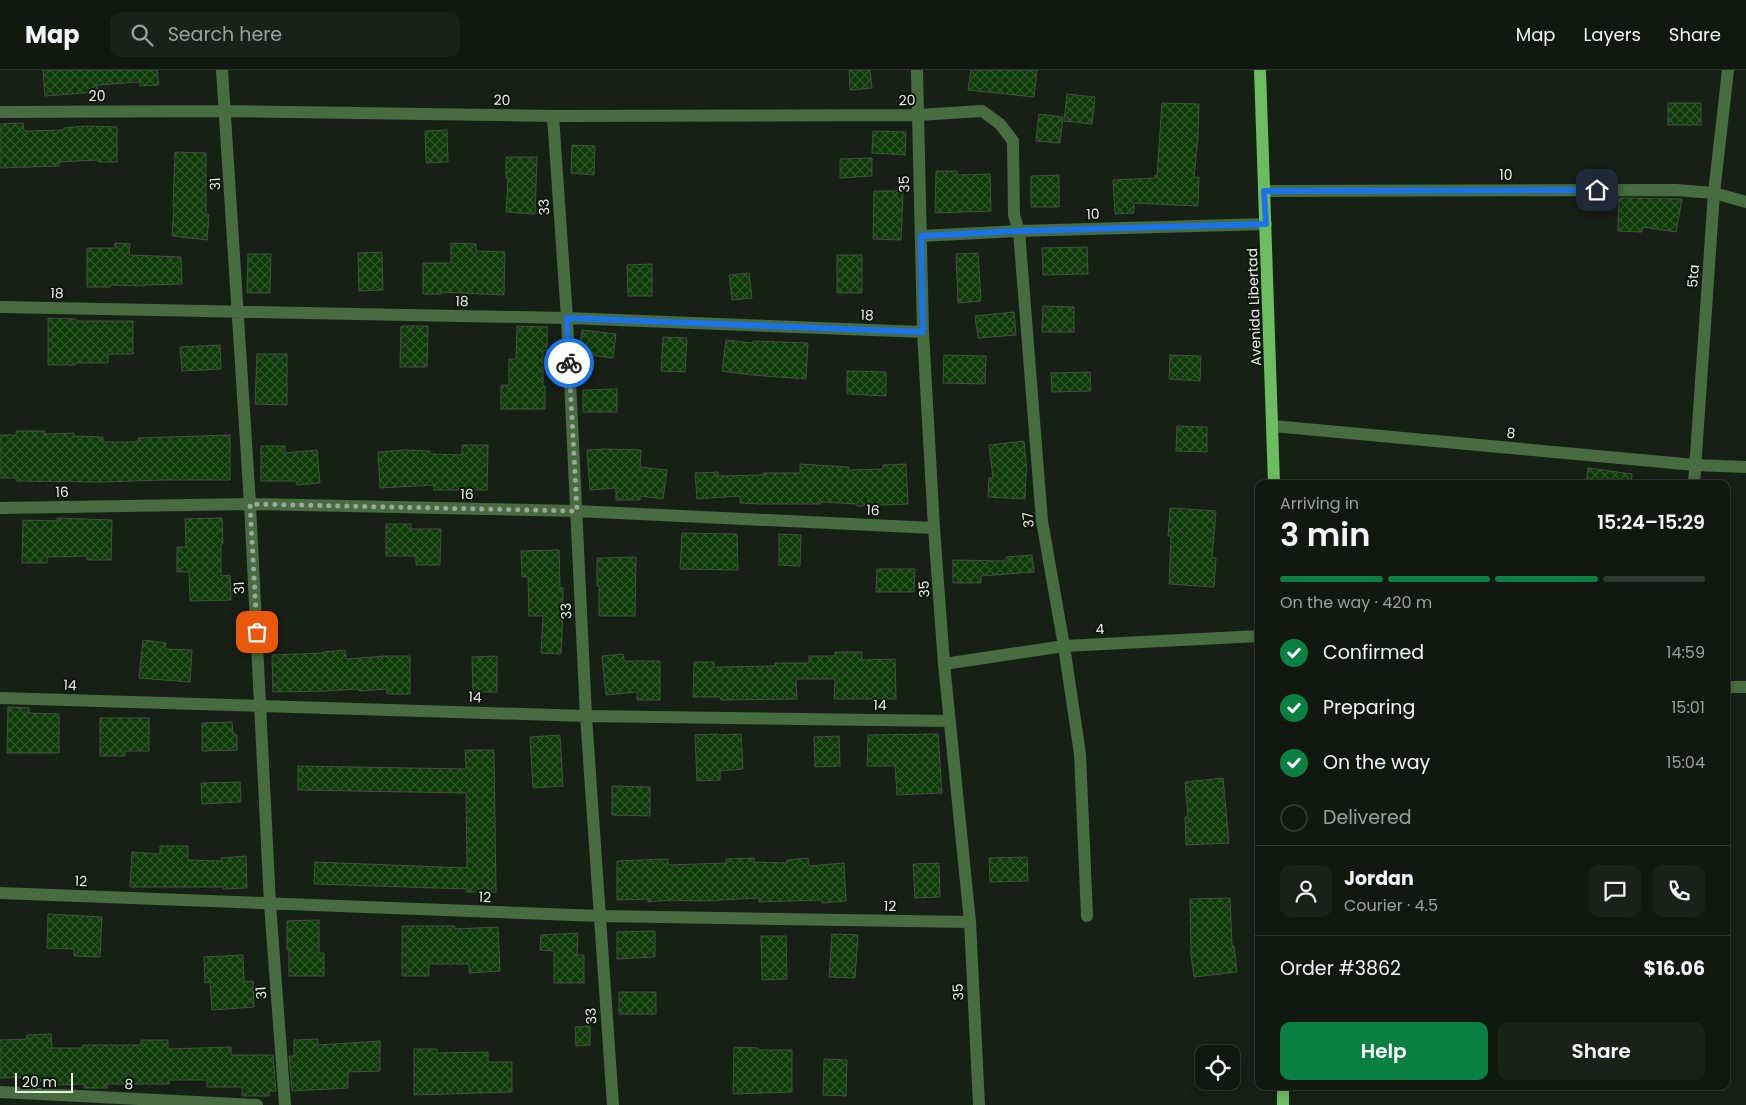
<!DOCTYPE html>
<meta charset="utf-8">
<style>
:root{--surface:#111810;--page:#1a2119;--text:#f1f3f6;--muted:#9ca09f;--line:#303730;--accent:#0b8043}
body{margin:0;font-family:Poppins,sans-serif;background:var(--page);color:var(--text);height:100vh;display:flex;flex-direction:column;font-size:19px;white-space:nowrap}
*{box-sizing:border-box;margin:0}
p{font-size:16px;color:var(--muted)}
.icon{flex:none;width:28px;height:28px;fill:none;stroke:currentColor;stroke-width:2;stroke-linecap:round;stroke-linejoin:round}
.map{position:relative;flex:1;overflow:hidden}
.drawer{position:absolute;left:1255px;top:410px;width:475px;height:610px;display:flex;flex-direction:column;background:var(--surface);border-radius:10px;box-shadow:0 2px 8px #0003,0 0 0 1px var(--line)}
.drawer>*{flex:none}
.tools{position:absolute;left:1195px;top:975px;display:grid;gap:10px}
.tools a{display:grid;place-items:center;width:45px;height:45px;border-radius:10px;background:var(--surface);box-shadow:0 2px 8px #0003,0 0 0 1px var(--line);font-size:25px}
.scale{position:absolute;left:15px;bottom:12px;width:58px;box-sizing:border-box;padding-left:5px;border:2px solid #e7eee6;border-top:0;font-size:14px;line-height:18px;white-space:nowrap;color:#e7eee6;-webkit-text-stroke:4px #0e160d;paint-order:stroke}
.pin{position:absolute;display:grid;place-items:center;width:42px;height:42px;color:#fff;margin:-21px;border-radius:10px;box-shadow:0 2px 8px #0006}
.courier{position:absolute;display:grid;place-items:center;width:50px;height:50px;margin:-25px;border:4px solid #1a73e8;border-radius:50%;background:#fff;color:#222;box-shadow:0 1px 6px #0007}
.summary em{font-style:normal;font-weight:600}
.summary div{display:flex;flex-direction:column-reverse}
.summary{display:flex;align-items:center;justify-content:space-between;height:85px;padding:0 25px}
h1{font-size:32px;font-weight:600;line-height:38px}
.bar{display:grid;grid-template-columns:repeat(4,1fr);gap:8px 5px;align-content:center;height:60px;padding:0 25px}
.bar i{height:6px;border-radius:4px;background:var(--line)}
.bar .active{background:var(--accent)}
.bar p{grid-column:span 4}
.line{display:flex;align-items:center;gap:12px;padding:0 25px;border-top:1px solid var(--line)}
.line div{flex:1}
.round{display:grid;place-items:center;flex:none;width:52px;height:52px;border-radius:10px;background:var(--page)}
ol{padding:0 25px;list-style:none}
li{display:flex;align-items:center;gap:15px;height:55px}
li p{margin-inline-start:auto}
li .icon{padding:5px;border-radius:50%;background:var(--accent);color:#fff;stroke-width:4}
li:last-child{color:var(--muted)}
li i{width:28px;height:28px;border:2px solid var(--line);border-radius:50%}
.cta{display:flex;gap:10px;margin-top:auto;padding:10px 25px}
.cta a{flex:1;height:58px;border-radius:10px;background:var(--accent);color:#fff;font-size:20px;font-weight:600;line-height:58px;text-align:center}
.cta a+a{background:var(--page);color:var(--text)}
header{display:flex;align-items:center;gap:30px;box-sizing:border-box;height:70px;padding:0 25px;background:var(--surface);border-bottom:1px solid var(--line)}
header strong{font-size:24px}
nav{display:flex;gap:28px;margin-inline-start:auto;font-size:18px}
.search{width:350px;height:45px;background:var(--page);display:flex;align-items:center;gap:12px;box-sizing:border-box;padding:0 18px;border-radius:10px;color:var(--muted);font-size:19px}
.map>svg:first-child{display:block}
.building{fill:url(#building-cross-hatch);stroke:#454f43}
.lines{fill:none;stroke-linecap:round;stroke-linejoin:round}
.minor{stroke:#466c40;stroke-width:12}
.major{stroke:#6cbc60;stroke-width:12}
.done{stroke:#9ea69d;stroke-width:5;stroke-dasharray:0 9}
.route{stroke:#1a73e8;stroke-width:6}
.labels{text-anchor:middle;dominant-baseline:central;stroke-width:4;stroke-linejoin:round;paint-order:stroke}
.street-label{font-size:14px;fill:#e7eee6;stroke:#0e160d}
</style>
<header>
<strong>Map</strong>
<div class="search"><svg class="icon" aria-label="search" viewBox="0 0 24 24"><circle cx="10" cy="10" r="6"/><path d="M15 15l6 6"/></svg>Search here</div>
<nav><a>Map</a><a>Layers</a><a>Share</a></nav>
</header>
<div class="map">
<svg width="1746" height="1035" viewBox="0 0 1746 1035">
<defs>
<pattern id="building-cross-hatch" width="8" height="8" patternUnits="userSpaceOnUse" patternTransform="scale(1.25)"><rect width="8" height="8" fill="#0d3a06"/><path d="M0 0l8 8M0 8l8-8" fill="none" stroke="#30572a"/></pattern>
</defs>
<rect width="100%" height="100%" fill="#172015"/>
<path class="building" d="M43 0H157L159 15 140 16V12L97 15 98 22 45 26Z
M849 0H870L872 18 850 20Z
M971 0H1037L1034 27 968 20Z
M1067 24 1095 27 1092 54 1064 51Z
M1162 33 1199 34 1198 68 1194 107H1199L1198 136 1134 133V143L1115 144 1113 110 1155 108V105L1157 106Z
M1668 33H1701V55H1668Z
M1039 44 1063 47 1060 73 1036 71Z
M23 53 24 61 64 60V58L85 56 117 57V92H98V90L59 92V96L0 98V54Z
M447 60 448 92 426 93 425 61Z
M873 61 906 62 905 85 872 83Z
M572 75 595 76 594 105 571 103Z
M175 82 206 83V144L209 145 207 170 172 166 174 137H173Z
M506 87H537L535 144 506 142 508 108H506Z
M872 88V106L840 108V89Z
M936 101H957V105L990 104 991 141 935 143Z
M1059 105V137H1031V106Z
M874 121H903L901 170 873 169Z
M1619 128 1682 129 1676 162 1643 157 1642 162 1618 161Z
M115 173 130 174 129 185 181 187 182 214 145 215V216L110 215V217H87V178H115Z
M451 173 476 174V181L505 182 504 225 441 222V224H423V193H451Z
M1087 177 1088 204 1043 205 1042 178Z
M382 182 383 220 359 221 358 183Z
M978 183 981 231 958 233 956 184Z
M248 184H271L270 223H247Z
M837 185H862V223H837Z
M652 194V226H628L627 195Z
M749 203 752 228 732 230 729 205Z
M1043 236 1074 237V262H1042Z
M1014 242 1016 265 978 268 975 246Z
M48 248 76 249V251H133V284H108V293H75V295H48Z
M401 256H428L427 297H400Z
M517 256 547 257V281L543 280V316H545V339H501V315H509V289H516Z
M582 260 616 264 613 288 579 284Z
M663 267 687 268 685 302 661 301Z
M726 270 753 273V271L808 273 806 309 751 305 722 301Z
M220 275 221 299 182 301 180 277Z
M257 284H287V335L255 334Z
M944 285 986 286 985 314 943 313Z
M1170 285 1201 286 1200 311 1169 309Z
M847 301 886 302V326L847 324Z
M1090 302 1091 321 1052 322 1051 303Z
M617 319V342H583V320Z
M1177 356 1207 357V382L1176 381Z
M16 361H45V364L74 363V366L103 367V372H138V368L230 365V410H164L102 412 16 411V408H0V365H16Z
M1024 371 1027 402H1026L1025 429 988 427 989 408H993L989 375Z
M462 375H488L487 420H434V415L380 418 378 382 404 380 430 381V384L462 385Z
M261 376H285V383L317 380 320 413 297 415 296 411H261Z
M605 379 641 380 640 397 667 400 663 429 640 426V430H616V418L590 420 587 380Z
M800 394 849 397V400L883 399V395L906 394 908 434 857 436V434L821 432V434H762L740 433V426L697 429 695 403 718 402V406L763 405V403H800Z
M1588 398 1632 404 1631 414H1586Z
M1170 438 1216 441 1212 488H1216L1214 517 1169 514 1171 466H1168Z
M57 448 112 450 111 490H87V486L47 487V493H22L23 450 57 451Z
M222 448 223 474H221V506L230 505 231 530 190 531 189 502H177V477H186L185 449Z
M386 454H411V459H441L440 495H416V486H386Z
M682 463 737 464 738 500 680 499Z
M779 464 801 465 800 496 779 495Z
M559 480 560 518H563V542L561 584 541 583 543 546H529L528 507H522L521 481Z
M1032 485 1034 502 981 506V513H953V490L1006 491V487Z
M636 487 635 546H599V515L597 516V488Z
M877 499H915L914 522H876Z
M143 570 166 573 165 579 192 580 190 612 139 608Z
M345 580 346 589 385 586H410V624H387V619L359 621V619L326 621 273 622 272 585 323 583V582Z
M835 582H862V590L895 589 896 629H834L835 609H796L797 629 721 630 720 627H693L694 592H714V597L775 596V593H809V586H835Z
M623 584 624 591H660V630H637V622L606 625 602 586Z
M497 586V622H473L472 587Z
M8 637 29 638V643L59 644V683H7Z
M100 648H149V681H125V686H100Z
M232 652 233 663 237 665V680L202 681V653Z
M718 664V665L741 664 743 699 720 701V710L697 711 695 665Z
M938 664 942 723 897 725 895 696H867L868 665Z
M560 665 563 716 533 718 530 667Z
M839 666 840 696 815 697 814 667Z
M465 680H494L496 822H467V819L314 814 315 792 467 798 466 723 298 720V696L466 699Z
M1223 708 1229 773 1186 775 1185 747H1188L1185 712Z
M240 712 241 732 202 734 201 713Z
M612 716 650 717V746L612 745Z
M160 776H188V790L221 791V788L246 786 247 818 223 819V817H130L132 782 160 784Z
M1027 787 1028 811 990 812 989 788Z
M754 788V792L787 793V790L808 788 809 796 844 793 846 831 822 833V830L759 832V828L703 831 671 830 648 832V829L617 830V791L668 789V795L726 793V789Z
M939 793 940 827 915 828 913 794Z
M1230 828 1232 876H1234L1237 902 1194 907 1191 885 1190 829Z
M48 844 102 847 100 887 74 886V879L47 878Z
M319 850V883H324V906H289V880H287V851Z
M402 856H455V859L498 857 500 901 469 903V894H429V906H402Z
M655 861V887L617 889V862Z
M578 863 577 885H584V913H554V881L540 880 541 865Z
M832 864 858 865 855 908 829 907Z
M761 866H786L787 909 762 910Z
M243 885 244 912 253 911 254 937 212 940 210 912 205 913 204 887Z
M619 922H656V944H619Z
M590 956V975L576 976 575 957Z
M51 964 52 978H83V975H141V970H168V979L231 977V985H273L276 1021H269V1026H242V1017H207V1010H169V1014H107V1018H84V1014L56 1015V1010L29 1012V1007L0 1008V970L27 969V965Z
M318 969V975L380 971V1001L348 1002V1018L292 1021 289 986H294V970Z
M734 977 758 978V980H792V1022L733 1024Z
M414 979H437V983L488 982V992H512V1022L414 1025Z
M824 989 847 990 846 1026 823 1025Z"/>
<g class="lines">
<path class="minor" d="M222 0 250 434 270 834 285 1035
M917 0 923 262 934 458 944 594 970 852 979 1035
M0 42 226 41 553 46 918 45 982 41 1000 54 1013 71 1014 145 1019 161 1042 451 1064 576 1080 684 1087 846
M553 46 567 248 586 646 613 1035
M1265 121 1676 120 1714 123 1746 132
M921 166 1019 161 1266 154
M0 237 567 248 923 262
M1273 356 1695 395 1746 397
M1694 414 1714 123 1728 0
M0 438 250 434 577 441 934 458
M944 594 1064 576 1259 566
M1726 617H1746
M0 628 586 646 950 651
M0 823 600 846 970 852
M0 1022 257 1035"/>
<path class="major" d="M1260 0 1274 414
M1283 1016V1035"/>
</g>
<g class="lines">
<path class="done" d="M257 562 250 434 577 441 569 293"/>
<path class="route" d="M569 293 567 248 923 262 921 166 1019 161 1266 154 1264 121 1597 120"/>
</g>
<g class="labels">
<g class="street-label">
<text x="97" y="26">20</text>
<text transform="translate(502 30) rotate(1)">20</text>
<text transform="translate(907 30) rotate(-1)">20</text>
<text x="1506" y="105">10</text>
<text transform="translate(215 114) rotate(-93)">31</text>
<text transform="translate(904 114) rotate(-91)">35</text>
<text transform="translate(544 137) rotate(-94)">33</text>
<text transform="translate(1093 144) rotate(-2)">10</text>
<text transform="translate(1693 206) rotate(-86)">5ta</text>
<text transform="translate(57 223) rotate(1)">18</text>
<text transform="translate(462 231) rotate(1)">18</text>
<text transform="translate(1254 237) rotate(-92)">Avenida Libertad</text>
<text transform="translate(867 245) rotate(2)">18</text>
<text transform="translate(1511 363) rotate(5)">8</text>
<text transform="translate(62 422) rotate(-1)">16</text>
<text transform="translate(467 424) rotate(1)">16</text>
<text transform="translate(873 440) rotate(3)">16</text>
<text transform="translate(1028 450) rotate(-97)">37</text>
<text transform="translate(239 518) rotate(-93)">31</text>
<text transform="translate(924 519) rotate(-94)">35</text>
<text transform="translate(566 541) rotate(-93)">33</text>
<text transform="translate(1100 559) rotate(-3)">4</text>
<text transform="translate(70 615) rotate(2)">14</text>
<text transform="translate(475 627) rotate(2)">14</text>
<text transform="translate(880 635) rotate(1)">14</text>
<text transform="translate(81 811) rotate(2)">12</text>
<text transform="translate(485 827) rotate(2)">12</text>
<text transform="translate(890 836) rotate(1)">12</text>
<text transform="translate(958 922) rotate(-93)">35</text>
<text transform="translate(261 923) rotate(-94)">31</text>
<text transform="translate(591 946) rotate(-94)">33</text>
<text transform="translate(129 1014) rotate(3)">8</text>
</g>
</g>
</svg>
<div class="tools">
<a><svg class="icon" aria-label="locate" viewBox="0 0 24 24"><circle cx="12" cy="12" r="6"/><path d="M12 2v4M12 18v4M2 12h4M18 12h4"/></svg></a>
</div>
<div class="scale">20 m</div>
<div class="pin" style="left:257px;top:562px;background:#ea580c"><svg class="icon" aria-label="bag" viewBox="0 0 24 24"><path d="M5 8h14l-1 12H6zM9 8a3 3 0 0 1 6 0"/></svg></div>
<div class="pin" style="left:1597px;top:120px;background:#1f2937"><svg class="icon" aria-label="home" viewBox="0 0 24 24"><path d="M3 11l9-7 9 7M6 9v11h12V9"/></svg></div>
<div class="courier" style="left:569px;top:293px"><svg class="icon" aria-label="bike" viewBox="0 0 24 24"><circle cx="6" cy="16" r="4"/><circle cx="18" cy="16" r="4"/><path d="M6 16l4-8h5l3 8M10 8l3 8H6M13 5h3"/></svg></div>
<section class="drawer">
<div class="summary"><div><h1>3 min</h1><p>Arriving in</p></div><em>15:24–15:29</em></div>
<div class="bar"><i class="active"></i><i class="active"></i><i class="active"></i><i></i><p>On the way · 420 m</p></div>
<ol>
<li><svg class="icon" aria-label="check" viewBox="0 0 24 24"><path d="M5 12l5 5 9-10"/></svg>Confirmed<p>14:59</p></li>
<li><svg class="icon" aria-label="check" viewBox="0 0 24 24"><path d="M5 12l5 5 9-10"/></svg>Preparing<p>15:01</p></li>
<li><svg class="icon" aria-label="check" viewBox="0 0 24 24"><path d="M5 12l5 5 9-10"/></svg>On the way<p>15:04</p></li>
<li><i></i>Delivered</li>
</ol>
<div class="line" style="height:90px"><a class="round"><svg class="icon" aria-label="person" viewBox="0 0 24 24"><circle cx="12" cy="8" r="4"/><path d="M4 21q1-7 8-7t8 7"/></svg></a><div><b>Jordan</b><p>Courier · 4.5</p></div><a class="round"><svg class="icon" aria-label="chat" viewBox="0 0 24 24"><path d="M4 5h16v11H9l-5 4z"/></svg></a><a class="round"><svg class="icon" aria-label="phone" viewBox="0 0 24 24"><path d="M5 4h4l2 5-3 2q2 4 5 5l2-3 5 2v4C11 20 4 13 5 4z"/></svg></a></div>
<div class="line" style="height:65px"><div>Order #3862</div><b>$16.06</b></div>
<div class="cta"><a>Help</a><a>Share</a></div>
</section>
</div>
